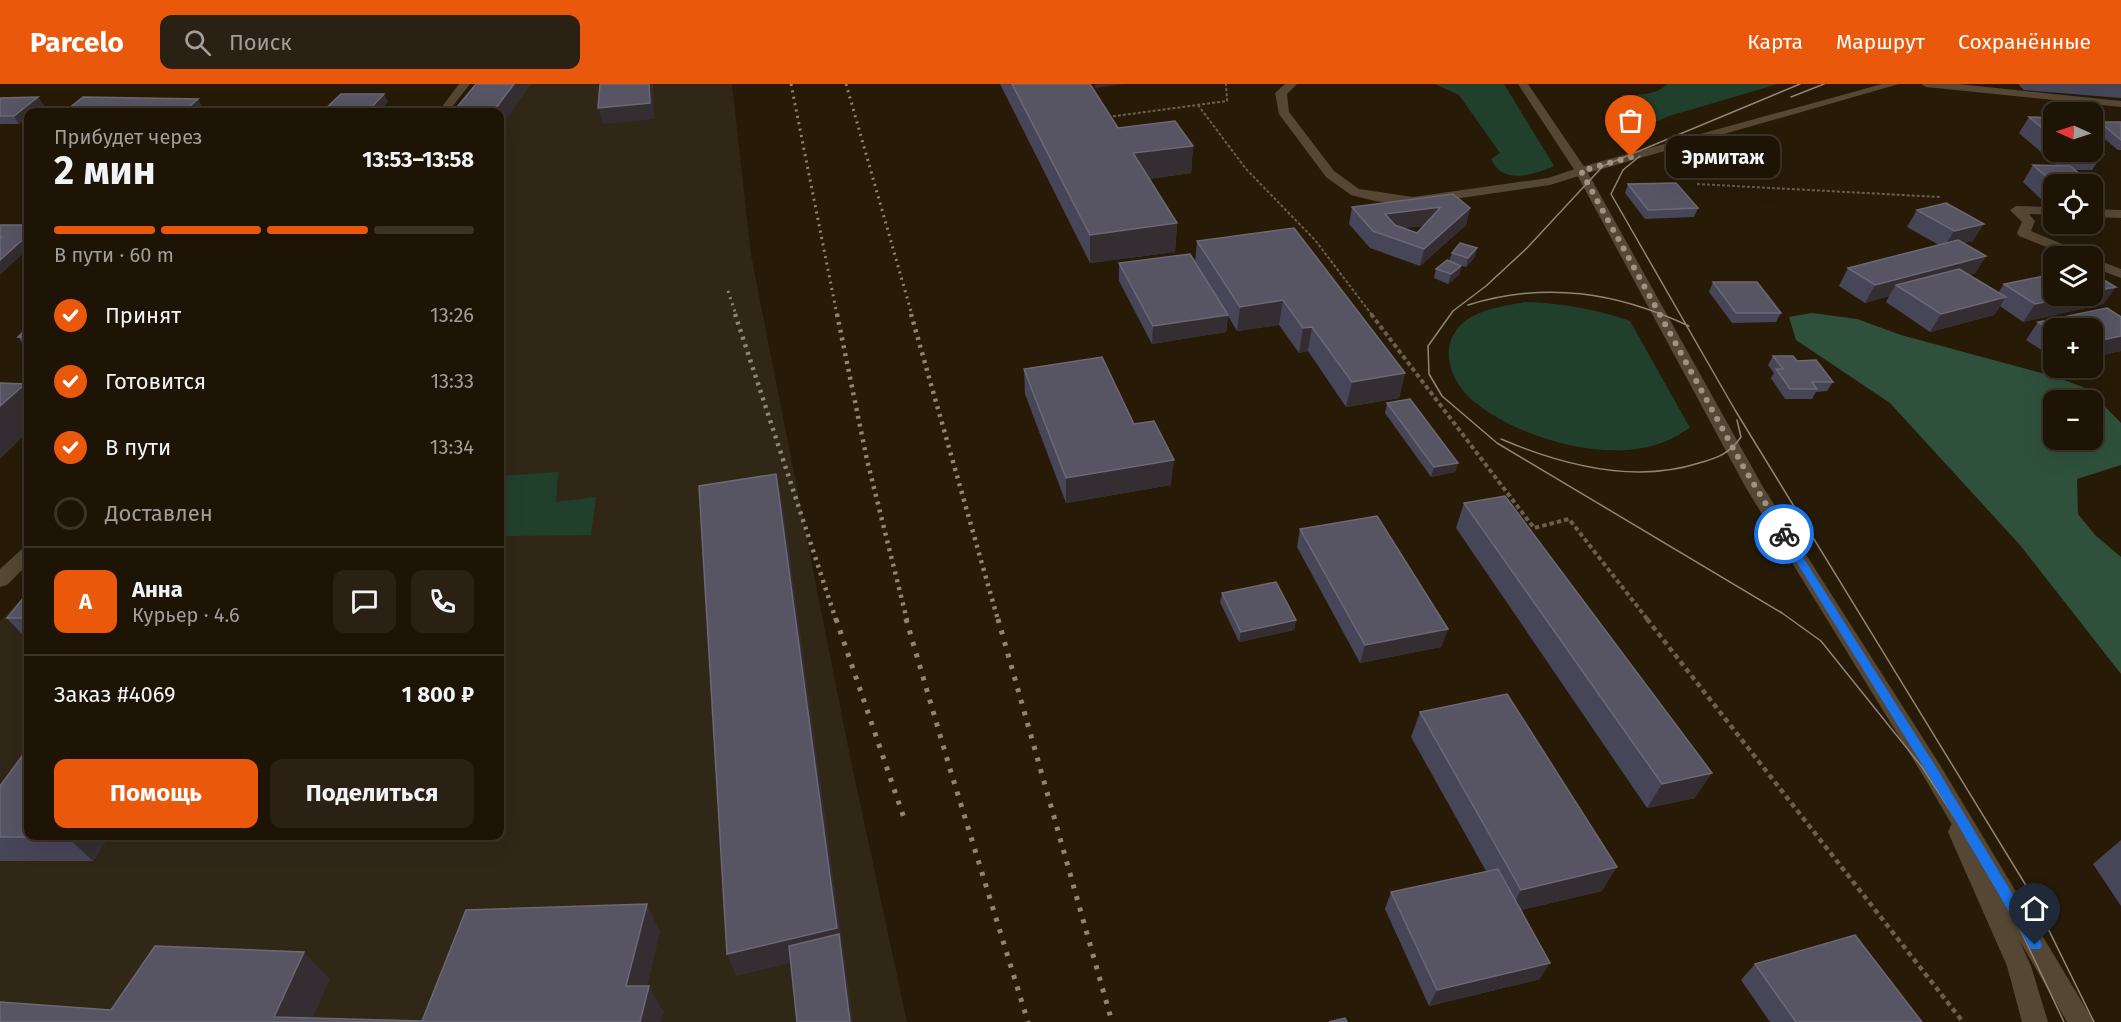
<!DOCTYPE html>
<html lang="ru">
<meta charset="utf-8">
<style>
:root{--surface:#1d1406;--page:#2a2114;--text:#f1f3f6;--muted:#a09e9b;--line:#3b3328;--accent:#ea580c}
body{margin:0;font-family:"Fira Sans",sans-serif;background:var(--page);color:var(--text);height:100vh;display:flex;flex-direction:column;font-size:22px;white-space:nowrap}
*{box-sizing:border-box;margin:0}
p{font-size:20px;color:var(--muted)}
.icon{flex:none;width:33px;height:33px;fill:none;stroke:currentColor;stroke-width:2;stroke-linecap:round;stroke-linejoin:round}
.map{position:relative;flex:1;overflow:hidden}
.drawer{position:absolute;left:24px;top:24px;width:480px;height:732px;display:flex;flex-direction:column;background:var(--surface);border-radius:12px;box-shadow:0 6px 24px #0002,0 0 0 2px var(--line)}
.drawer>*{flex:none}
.needle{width:39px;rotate:273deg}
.controls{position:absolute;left:2043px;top:18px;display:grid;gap:12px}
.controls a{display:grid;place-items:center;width:60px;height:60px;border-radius:12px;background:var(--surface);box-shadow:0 6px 24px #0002,0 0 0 2px var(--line);font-size:30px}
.pin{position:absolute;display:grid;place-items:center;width:51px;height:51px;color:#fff;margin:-62px -26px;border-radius:50% 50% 50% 0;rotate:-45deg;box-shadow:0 0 6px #0007}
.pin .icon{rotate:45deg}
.courier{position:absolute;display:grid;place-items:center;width:60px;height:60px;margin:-30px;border:4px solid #1a73e8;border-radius:50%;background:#fff;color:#222;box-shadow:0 2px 8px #0007}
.bubble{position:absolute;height:42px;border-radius:12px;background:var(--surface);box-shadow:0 6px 24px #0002,0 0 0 2px var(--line);font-size:20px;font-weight:700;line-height:42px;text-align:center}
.overview em{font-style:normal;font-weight:700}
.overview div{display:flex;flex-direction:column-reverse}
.overview{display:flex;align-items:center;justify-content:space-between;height:102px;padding:0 30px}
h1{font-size:39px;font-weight:700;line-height:45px}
.bar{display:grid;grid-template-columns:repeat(4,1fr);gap:9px 6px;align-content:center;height:72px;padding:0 30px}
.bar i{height:8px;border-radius:4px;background:var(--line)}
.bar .selected{background:var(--accent)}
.bar p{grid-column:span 4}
.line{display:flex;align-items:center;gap:15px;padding:0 30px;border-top:2px solid var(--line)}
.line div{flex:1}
.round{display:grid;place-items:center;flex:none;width:63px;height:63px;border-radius:12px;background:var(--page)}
ol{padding:0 30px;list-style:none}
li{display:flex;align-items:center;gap:18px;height:66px}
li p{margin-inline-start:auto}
li .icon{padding:6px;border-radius:50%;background:var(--accent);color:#fff;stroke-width:4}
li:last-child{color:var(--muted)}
li i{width:33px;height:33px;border:3px solid var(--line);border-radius:50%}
.primary-button{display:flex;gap:12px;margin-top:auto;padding:12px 30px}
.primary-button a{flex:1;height:69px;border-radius:12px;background:var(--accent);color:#fff;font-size:24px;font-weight:700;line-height:69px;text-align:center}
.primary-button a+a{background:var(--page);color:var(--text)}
header{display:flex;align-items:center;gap:36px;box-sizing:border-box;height:84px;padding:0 30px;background:var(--accent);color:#fff}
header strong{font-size:28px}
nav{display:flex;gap:33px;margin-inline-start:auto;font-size:21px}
.search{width:420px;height:54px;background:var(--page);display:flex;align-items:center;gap:15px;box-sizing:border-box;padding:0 21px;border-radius:12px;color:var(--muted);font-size:22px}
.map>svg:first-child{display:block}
.industrial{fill:#302717}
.green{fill:#21402c}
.forest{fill:#2f513b;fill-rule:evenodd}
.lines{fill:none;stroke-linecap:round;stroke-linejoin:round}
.path-far2{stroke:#6a5f4f;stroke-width:2;stroke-dasharray:3 2;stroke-linecap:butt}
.path-far1{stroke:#6a5f4f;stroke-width:4;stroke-dasharray:4.5 3;stroke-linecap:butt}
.path{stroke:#6a5f4f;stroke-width:4.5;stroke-dasharray:5 4;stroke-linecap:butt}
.lane{fill:#554733;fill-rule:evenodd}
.street{fill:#554733;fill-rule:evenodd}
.secondary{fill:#554733;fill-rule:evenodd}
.tram{stroke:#8e8576;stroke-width:1.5}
.rail-far2{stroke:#8e8576;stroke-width:3;stroke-dasharray:2 4.5;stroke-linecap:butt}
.rail-far1{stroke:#8e8576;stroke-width:4.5;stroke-dasharray:3 5;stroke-linecap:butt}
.rail{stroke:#8e8576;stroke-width:5;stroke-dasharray:4 8;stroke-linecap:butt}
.wall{fill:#474558;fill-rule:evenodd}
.shaded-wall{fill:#342e33}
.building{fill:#575464;stroke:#6c6874;stroke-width:1.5;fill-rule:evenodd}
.route{fill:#1a73e8}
.done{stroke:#9d9485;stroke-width:6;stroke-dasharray:0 10.8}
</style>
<header>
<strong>Parcelo</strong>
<div class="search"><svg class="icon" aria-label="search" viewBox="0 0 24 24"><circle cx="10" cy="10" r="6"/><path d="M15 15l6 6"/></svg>Поиск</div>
<nav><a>Карта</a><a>Маршрут</a><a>Сохранённые</a></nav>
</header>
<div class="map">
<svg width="2121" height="938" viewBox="0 0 2121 938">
<rect width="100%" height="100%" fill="#271b08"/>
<path class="industrial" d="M480 0H732L751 171 848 663 907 938H0V537L28 508V752H500V28Z"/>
<path class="green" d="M1435 0H1504L1554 82C1534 91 1502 101 1491 75L1500 69 1459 11Z
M1667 0H1778L1669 32 1651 40 1621 11C1636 11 1656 12 1667 0Z
M1525 218C1562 219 1595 225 1630 237L1690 344C1682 348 1675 354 1666 357 1612 381 1520 355 1476 319 1449 298 1435 258 1468 235 1485 224 1505 222 1525 218Z
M558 388 556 418 596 413 591 451 500 452V392Z"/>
<path class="forest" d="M1812 229 1857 235 1901 251 2056 293 2088 305 2121 339V381L2077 395 2078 430 2095 451 2121 473V590L2020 461 1890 319 1796 256 1789 233ZM2054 316H2092V356H2054Z"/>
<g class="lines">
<path class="path-far2" d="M1198 21 1246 85 1315 156 1372 231
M1108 33 1227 17 1226 0
M1697 100 1940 113"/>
<path class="path-far1" d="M1371 230 1534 444 1569 435 1648 536"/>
<path class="path" d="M1647 535 1963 938"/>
<path class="lane" d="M1285 0H1297L1287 10 1289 28 1334 87 1359 105 1413 113 1548 94 1581 83 1587 87 1585 90 1550 101 1413 121 1375 117 1351 111 1326 93 1279 30 1275 9Z
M1959 738 1967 741 2031 882 2048 938H2022L2007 882 1948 748 1951 741Z"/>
<path class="street" d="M1882 0H1899L1588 89 1763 403 1940 681 2094 938H2067L1924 693 1746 404 1575 87 1577 84Z
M1921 0H1958L2121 17V23L1926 3Z
M2016 122 2054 123V131L2029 130 2035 137 2031 147 2084 169 2085 172H2069L2019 152 2017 149 2022 138 2010 126Z
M2092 125 2121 126V134L2092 133Z
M2092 174 2121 185V194L2092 183Z"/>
<path class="secondary" d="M459 0H470L448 28H438Z
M1518 0H1528L1587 87 1585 90H1577Z
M28 464V480L7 501 0 503V485L22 465Z"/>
<path class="tram" d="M1800 0 1603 82 1527 164 1486 202 1453 227 1428 262 1429 290 1442 312 1497 359 1782 529 1821 557 1922 683 2001 805 2064 938
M1791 13 1824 0
M1640 72 1623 86 1611 110 1735 326 2030 808 2094 938
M1468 221C1546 197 1616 208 1689 242
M1501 355C1562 381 1634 400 1699 379 1718 374 1730 369 1741 353L1737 336"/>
<path class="rail-far2" d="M791 0 837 231
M846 0 912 231
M728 207 736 231"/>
<path class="rail-far1" d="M735 230 836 536
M837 230 867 376 907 536
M911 230 998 536"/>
<path class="rail" d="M836 535 905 737
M906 535 950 685 1028 938
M998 535 1112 938"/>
</g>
<path class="wall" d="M1000 0H1090L1118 44 1193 62 1191 89 1149 95 1177 139 1175 168 1090 179Z
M2018 0H2121V14L2024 6Z
M38 13 44 22 34 28H28L19 40H0V14Z
M83 13 205 28H70L68 25Z
M2029 33 2054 34V68H2092L2103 70 2092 86H2075L2092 100H2054V119H2045L2023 98 2033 81 2057 82 2019 49Z
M2100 38H2121V66H2118L2094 46Z
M1628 100 1698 124 1694 133 1645 135 1625 109Z
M1352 123 1470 124 1466 141 1420 182 1370 164 1349 140ZM1424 142 1417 149 1403 144 1411 143Z
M1917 126 1973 157 1963 159 1986 172 1975 189 1969 191 1998 209 2004 200 2116 203 2103 220 2023 238 2000 222 1994 231 1930 248 1886 218 1889 212 1865 219 1839 202 1848 184 1939 161 1907 143Z
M1197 157 1405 289 1399 314 1346 323 1308 267 1299 269 1279 241 1237 247 1228 232 1226 248 1152 260 1119 197V179H1195Z
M1452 169 1475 173 1466 183 1460 181 1461 182 1459 191 1448 200 1434 194 1436 185 1449 177Z
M1713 198 1781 229 1776 238 1732 239 1709 208Z
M2121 233V267L2092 273V244H2054V274L2026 256 2038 238Z
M28 243V267L18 253Z
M1773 272 1797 277 1833 298 1827 307 1816 308 1812 315H1785L1771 294 1774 289 1768 281Z
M1024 285 1134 340 1171 401 1066 419 1025 310Z
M1387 319 1458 379 1455 388 1431 393 1385 329Z
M1464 419 1695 714 1647 724 1456 444Z
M1300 445 1448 545 1441 563 1360 579 1297 463Z
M28 508V557L7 534Z
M1222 509 1296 536 1294 546 1239 558 1220 518Z
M1420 628 1602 807 1521 826 1540 895 1429 922 1385 825 1391 808 1486 787 1411 653Z
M0 702 28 752H109L93 777H0Z
M2121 756V822L2093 780Z
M1755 880 1922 938H1770L1741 896Z"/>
<path class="shaded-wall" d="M514 0H531L500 43V28H493Z
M649 0H653L654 35 603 40 598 24Z
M1095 0H1124L1095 4Z
M384 10 388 18 378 28H367Z
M38 13 44 22 34 28H28V33L19 40 14 32Z
M198 15 205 28H186L185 26Z
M1193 62 1191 89 1132 97 1133 69Z
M1441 123 1437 140 1382 147 1385 130Z
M1470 124 1466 141 1420 182 1424 165Z
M1177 139 1175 168 1090 179V151Z
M1984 140 1973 157 1944 164 1954 147Z
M28 151V165L0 191V176Z
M1477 164 1475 173 1466 183 1468 174Z
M1986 172 1975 189 1906 208 1896 201 1889 212 1865 219 1875 201Z
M1461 182 1459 191 1448 200 1451 190Z
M2116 203 2103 220 2023 238 2035 220 2074 212H2092V207Z
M2006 213 1994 231 1930 248 1941 230Z
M1283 216 1279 241 1237 247 1240 223Z
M1228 231 1226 248 1152 260 1153 242Z
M1312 243 1308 267 1299 269 1303 244Z
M2121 252V267L2092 273V258Z
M1405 289 1399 314 1346 323 1352 298Z
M25 300 28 305V348L0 375V322Z
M1174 376 1171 401 1066 419V394Z
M1458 379 1455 388 1431 393 1434 383Z
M776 390 782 415 853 938H850L841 867 736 892 727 870Z
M1296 536 1294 546 1239 558 1241 548Z
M1448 545 1441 563 1360 579 1365 561Z
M1712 689 1695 714 1647 724 1662 700Z
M67 752H109L93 777 67 753Z
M1617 783 1602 807 1509 829 1521 806Z
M647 820 660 848 641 928 626 902Z
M304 868 330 895 311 938 274 933Z
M1550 879 1540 895 1429 922 1437 906Z
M649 902 664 928 661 938H640Z"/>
<path class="building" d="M476 0H514L493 28H453Z
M600 0H649L650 19 598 24Z
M1012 0H1090L1118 44 1175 37 1193 62 1133 69 1177 139 1090 151Z
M341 10H384L367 28H322Z
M38 13 14 32H0V14Z
M83 13 198 15 185 26 68 25Z
M2029 33 2054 34V54Z
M2100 38H2121V56Z
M2092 61 2103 70 2072 69 2070 68H2092Z
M2033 81 2070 82 2092 100H2055Z
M1676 99 1698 124 1648 126 1628 100Z
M1453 110 1470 124 1424 165 1373 147 1352 123ZM1441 123 1417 149 1395 141 1385 130Z
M1946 119 1984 140 1954 147 1917 126Z
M0 141H28V151L0 176V154L2 153H0Z
M1294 144 1405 289 1352 298 1312 243 1303 244 1283 216 1240 223 1197 157Z
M1958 156 1986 172 1875 201 1848 184Z
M1460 159 1477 164 1468 174 1452 169Z
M1190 170 1228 231 1153 242 1119 179Z
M1447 176 1461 182 1451 190 1436 185Z
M1959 185 2006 213 1941 230 1896 201Z
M2092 189 2116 203 2092 207Z
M2054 190V212H2074L2035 220 2004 200Z
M1713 198H1757L1781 229H1736Z
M2107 224 2121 233V252L2092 258V244H2054V248L2038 238Z
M28 243V253H18Z
M1773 272H1793L1797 277 1816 276 1833 298H1812L1817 305H1790L1776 285H1783Z
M1102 273 1134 340 1154 337 1174 376 1066 394 1024 285Z
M0 299 25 300 0 322Z
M1410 315 1458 379 1434 383 1387 319Z
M776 390 837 844 727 870 699 402Z
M1505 412 1712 689 1662 700 1464 419Z
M1377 432 1448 545 1365 561 1300 445Z
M1276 498 1296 536 1241 548 1222 509Z
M28 508V534H7Z
M1507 610 1617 783 1521 806 1420 628Z
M28 664V752H67V753H0V702Z
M1498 785 1550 879 1437 906 1391 808Z
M647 820 626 902H649L640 938H0V918L111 926 155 862 304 868 274 933 422 937 466 826Z
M839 850 850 938H797L789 862Z
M1855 851 1922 938H1796L1755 880Z
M1345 934 1347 938H1329Z"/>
<path class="route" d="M1784 447 1787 448 1936 683 2040 856 2042 861 2040 865H2031L1928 690 1779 450Z"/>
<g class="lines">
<path class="done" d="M1631 73 1581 87 1744 384 1784 450"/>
</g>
</svg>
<div class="controls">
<a><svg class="needle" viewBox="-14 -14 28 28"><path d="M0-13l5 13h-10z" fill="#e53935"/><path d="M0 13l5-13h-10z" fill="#a09e9b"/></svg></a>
<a><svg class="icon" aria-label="locate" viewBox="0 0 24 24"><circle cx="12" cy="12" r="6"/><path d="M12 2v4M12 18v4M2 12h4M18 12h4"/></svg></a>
<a><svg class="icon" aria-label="layers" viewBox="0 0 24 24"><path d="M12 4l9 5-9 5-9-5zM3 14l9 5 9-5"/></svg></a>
<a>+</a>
<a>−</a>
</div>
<div class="pin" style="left:1631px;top:73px;background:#ea580c"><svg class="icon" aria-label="bag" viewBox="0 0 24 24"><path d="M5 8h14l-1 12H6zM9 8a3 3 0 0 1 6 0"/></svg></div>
<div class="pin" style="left:2035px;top:861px;background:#1f2937"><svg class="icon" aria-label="home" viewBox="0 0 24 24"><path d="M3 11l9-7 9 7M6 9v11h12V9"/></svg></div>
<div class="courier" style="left:1784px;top:450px"><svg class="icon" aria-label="bike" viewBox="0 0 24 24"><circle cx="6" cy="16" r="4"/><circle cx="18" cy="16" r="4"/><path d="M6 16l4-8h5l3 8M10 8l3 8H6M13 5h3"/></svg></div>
<div class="bubble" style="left:1666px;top:52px;width:114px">Эрмитаж</div>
<section class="drawer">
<div class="overview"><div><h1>2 мин</h1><p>Прибудет через</p></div><em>13:53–13:58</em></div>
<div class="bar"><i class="selected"></i><i class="selected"></i><i class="selected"></i><i></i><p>В пути · 60 m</p></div>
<ol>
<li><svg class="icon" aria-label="check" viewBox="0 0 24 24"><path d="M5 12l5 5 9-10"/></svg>Принят<p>13:26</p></li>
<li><svg class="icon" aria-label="check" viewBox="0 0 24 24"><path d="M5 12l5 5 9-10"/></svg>Готовится<p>13:33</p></li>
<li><svg class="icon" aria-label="check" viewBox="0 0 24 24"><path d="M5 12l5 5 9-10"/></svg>В пути<p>13:34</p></li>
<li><i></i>Доставлен</li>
</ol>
<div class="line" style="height:108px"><b class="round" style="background:var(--accent);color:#fff">А</b><div><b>Анна</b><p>Курьер · 4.6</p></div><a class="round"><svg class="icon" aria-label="chat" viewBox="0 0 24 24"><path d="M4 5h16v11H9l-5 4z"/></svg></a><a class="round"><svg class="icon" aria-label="phone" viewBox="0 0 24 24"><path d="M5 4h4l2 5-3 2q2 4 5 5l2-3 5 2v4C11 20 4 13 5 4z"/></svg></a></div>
<div class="line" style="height:78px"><div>Заказ #4069</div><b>1 800 ₽</b></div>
<div class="primary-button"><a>Помощь</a><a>Поделиться</a></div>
</section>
</div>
